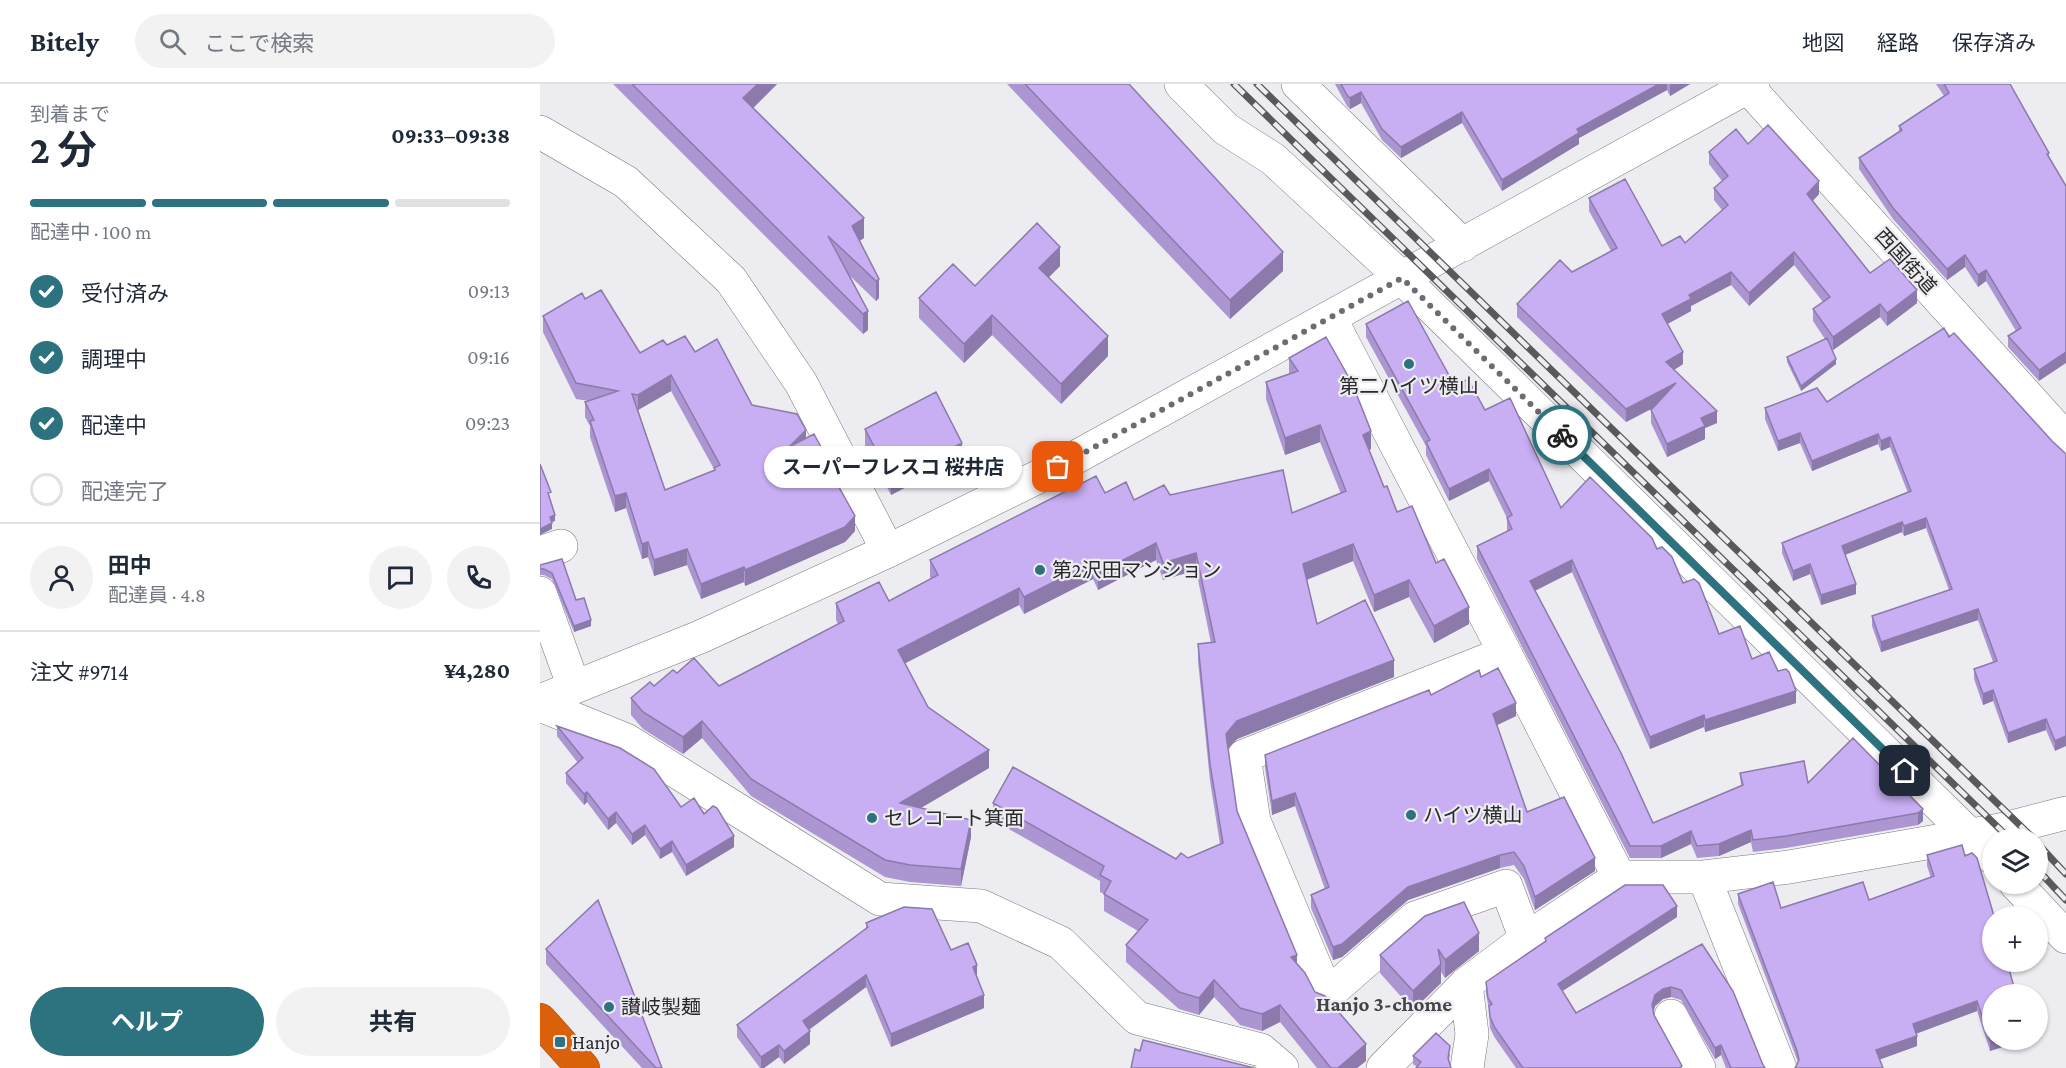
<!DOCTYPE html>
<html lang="ja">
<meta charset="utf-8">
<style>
:root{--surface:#fff;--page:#f2f2f3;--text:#1f2937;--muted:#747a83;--line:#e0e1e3;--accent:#2c737f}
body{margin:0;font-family:"Crimson Pro","Noto Sans JP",serif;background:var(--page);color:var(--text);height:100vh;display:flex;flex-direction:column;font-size:22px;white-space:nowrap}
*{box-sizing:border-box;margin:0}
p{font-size:20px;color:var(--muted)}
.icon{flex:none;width:33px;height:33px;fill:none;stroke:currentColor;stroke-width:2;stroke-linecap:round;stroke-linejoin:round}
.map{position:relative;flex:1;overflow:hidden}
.sheet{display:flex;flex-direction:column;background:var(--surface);width:540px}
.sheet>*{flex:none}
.fabs{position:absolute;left:1442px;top:744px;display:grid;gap:12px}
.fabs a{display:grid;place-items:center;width:66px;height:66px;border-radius:50%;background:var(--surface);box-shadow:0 2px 4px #0004;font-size:30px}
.pin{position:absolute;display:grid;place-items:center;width:51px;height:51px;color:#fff;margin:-26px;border-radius:12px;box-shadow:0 3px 9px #0006}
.courier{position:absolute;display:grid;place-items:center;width:60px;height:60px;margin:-30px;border:4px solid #2c737f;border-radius:50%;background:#fff;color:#222;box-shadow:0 2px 8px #0007}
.bubble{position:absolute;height:42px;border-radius:21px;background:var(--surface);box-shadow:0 2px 4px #0004;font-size:20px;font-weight:700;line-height:42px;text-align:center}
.headline em{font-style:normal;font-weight:700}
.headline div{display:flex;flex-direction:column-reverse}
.headline{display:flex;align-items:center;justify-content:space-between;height:102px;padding:0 30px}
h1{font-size:39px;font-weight:700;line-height:45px}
.bar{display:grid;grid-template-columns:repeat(4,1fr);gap:9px 6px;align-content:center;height:72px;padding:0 30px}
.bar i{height:8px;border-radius:4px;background:var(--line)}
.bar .current{background:var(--accent)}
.bar p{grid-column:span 4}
.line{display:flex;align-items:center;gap:15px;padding:0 30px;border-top:2px solid var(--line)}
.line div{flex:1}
.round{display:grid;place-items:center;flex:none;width:63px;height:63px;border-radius:32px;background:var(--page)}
ol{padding:0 30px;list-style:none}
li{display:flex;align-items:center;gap:18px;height:66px}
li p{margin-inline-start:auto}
li .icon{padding:6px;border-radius:50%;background:var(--accent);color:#fff;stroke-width:4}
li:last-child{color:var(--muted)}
li i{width:33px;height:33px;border:3px solid var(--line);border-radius:50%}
.primary-button{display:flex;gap:12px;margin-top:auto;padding:12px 30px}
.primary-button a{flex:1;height:69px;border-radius:36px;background:var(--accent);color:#fff;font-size:24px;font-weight:700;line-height:69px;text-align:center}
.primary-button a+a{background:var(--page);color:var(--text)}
header{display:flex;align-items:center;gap:36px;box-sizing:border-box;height:84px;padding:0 30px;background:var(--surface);border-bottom:2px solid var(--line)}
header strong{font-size:28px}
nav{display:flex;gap:33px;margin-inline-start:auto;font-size:21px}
.search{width:420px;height:54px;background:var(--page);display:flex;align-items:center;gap:15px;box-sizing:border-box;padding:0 21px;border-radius:33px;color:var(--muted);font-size:22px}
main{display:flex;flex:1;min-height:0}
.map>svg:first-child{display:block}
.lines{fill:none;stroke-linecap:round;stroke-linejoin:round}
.minor-casing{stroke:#79797d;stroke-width:34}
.highway-casing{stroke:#9c4d15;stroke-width:34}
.minor{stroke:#fff;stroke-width:33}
.highway{stroke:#da6109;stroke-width:33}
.rail-casing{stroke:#59595c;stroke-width:7}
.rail{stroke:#ececf1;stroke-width:4.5;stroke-dasharray:14;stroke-linecap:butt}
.wall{fill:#ac96d1;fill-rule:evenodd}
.shaded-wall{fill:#8c7aaa}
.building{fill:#c8aef3;stroke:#8c7aaa;stroke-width:1.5;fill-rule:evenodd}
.done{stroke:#6d6d70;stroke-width:6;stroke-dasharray:0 10.8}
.route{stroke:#2c737f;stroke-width:8}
.poi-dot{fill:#2c737f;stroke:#ececf1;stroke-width:2}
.labels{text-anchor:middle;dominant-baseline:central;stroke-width:4.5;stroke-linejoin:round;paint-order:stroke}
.street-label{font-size:20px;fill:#29292b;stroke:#ececf1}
.poi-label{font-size:20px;fill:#29292b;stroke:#ececf1;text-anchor:start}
.neighbourhood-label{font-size:21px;font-weight:bold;fill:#434347;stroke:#ececf1}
</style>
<header>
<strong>Bitely</strong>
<div class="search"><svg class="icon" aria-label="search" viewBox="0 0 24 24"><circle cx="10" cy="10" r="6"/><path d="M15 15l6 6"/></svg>ここで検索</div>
<nav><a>地図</a><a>経路</a><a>保存済み</a></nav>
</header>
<main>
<section class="sheet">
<div class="headline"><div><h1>2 分</h1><p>到着まで</p></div><em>09:33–09:38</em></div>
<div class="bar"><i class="current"></i><i class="current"></i><i class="current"></i><i></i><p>配達中 · 100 m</p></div>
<ol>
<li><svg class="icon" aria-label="check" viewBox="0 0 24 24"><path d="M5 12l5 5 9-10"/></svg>受付済み<p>09:13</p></li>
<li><svg class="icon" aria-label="check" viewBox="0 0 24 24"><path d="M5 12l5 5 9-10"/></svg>調理中<p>09:16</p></li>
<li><svg class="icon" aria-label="check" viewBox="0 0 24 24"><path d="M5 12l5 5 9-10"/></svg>配達中<p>09:23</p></li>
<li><i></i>配達完了</li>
</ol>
<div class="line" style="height:108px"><a class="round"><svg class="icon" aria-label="person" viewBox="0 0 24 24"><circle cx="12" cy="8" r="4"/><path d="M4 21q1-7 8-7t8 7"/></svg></a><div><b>田中</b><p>配達員 · 4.8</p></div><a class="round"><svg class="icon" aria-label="chat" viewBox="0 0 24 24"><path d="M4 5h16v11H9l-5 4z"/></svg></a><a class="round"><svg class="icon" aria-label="phone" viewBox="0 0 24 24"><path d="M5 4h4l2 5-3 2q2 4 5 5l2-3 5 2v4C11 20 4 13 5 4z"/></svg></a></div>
<div class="line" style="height:78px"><div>注文 #9714</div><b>¥4,280</b></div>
<div class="primary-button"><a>ヘルプ</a><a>共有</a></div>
</section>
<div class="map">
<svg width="1526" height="984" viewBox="0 0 1526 984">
<rect width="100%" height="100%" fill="#ececf1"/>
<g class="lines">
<defs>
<path id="minor" d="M641 0 686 45 733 75 862 194 1452 773
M758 0 923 161
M1205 0 1526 355
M0 48 86 98 191 196 261 299 348 467
M790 234 965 569 1079 793
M0 469 21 462
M0 509 34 603
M965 569 704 672 714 737 787 911 875 834 966 802 986 855
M0 617 160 553 348 467 518 383 1213 0
M0 621 86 656 340 815 441 822 521 859 597 934 721 966 742 984
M1164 793 1240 984
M1476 800 1526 853
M926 900 932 950 927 984
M1131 932 1159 984
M843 984 926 900 986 855 1079 793H1164L1249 783 1460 746 1526 729"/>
<path id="highway" d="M0 936 43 984"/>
</defs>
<use href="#minor" class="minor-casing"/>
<use href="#highway" class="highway-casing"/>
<use href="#minor" class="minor"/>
<use href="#highway" class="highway"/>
<defs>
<path id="rail" d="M694 0 1469 754
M717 0 1493 754
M1497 759 1526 790
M1497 785 1526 816"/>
</defs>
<use href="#rail" class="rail-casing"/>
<use href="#rail" class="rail"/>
</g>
<path class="wall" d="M73 0H237L213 24 324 154 319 157 339 195V214L336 217 310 192 328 227V246L323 250Z
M467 0H589L743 187 690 235Z
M795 0H1150L1130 12 1127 6 1039 54V60L962 107 922 39 861 74 842 56 821 19 810 25 807 22Z
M1396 0H1470L1509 69 1499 297 1468 263V252L1476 247 1446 197 1438 203 1425 183 1407 196 1353 135 1319 85V74L1359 47V42L1404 12Z
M1208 60 1279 110 1273 117 1330 189 1377 219 1347 242 1340 233 1293 266 1291 263 1296 280 1261 307 1247 278V273L1285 255 1273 237V225L1283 218 1254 181 1209 222 1191 201 1151 222V227L1127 240 1143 280 1134 286 1177 339 1165 344V355L1127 373 1111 339V326L1113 324 1086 338 977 233V220L1071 167 1049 127V114L1122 162 1145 159 1182 126 1174 116V104L1182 97 1169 80V68Z
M520 182 509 193 568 272 521 320 452 251 424 279 379 234V214Z
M45 215 100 269 127 261 155 268 212 321 266 354 281 370 315 447 305 458 205 502 204 498 161 515 147 481 114 492 108 473 102 475 86 424 75 428 50 353V342L45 333V318L49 317 36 315 3 248V232ZM131 307 174 385V387L125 406 98 326Z
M826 240 915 302 945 326 1021 424 1117 465 1143 499 1179 550 1212 575 1238 587 1256 619 1165 648 1164 643 1110 665 1032 488 995 507 1113 739 1201 702 1200 689 1268 699 1383 725V737L1378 741 1246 764 1213 768 1211 758 1179 772 1157 774 1151 760 1121 774H1090L937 475V462L967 447V434L949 397 909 417 886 371V362L826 253Z
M1409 253 1512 357 1526 370 1515 667 1506 646 1468 659 1453 617 1443 621 1434 595V585L1453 578 1438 536 1341 568 1332 542V532L1409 506 1386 444 1364 452 1362 448 1305 471 1316 510 1281 521 1270 490 1253 497 1242 469V459L1368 409 1350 363 1341 367 1338 360 1272 387 1260 359 1238 367 1225 335V324L1287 318Z
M749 274 831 365 829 366 844 403 857 428 896 479 929 540 894 559 869 513 834 528 813 477 767 496 777 540 854 593 697 655 688 665 697 727 757 880 775 908 826 977 817 984H777L740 938 722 947 700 941 674 913 659 931 639 925 586 878V861L598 847 564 827V810L560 808V797L453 736V719L636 775 648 774 680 760 670 697 658 577V560L671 559 656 486 623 496 616 476 558 506 553 495 484 530 479 521 365 579 388 623 449 684 381 724 431 753 421 802 370 798 345 793 211 712 162 654 143 670 103 645 91 631V614L114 602 137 589 179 602 298 540 296 536V519L349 517 391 495 390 493V476L565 409 594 416 630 411 752 429 801 410 780 358 745 371 726 315V298L749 290Z
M325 345 422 374 351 411 325 361Z
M22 475 36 516 51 542 34 548 12 495 4 491H0V481Z
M941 593 976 632 957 641 987 728 1055 787 995 826 984 795 974 781 960 784 868 816 802 873 793 876 771 824V811L785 805 755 722 732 731 725 684V671Z
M17 642 141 723 164 730 194 763 146 792 132 768 120 775 105 751 92 761 76 739 68 746 47 718 44 721 26 699V689L38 679 17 652Z
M1387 771 1452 956H1484L1450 967 1437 927 1376 949 1377 962 1340 975 1258 978 1198 820V810L1241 824 1329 816 1391 794 1387 782Z
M885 832 939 867 905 894 901 888V899L873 926 840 889V871Z
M1137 833 1022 907 1036 929 1162 860 1225 984H1186L1181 971 1175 975 1141 916 1131 913 1123 915 1115 922 1114 927V931L1142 984H976L955 954 950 944 949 926 946 909V898L1005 857V854Z
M326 839 411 866 437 894 444 924 351 963 326 903 269 946 270 960 244 980 239 973 224 984H220L197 953V941L326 845Z
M6 865 122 984H102L6 880Z
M910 970 909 977 877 983 873 980V972Z"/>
<path class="shaded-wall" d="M218 0H237L203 34V14Z
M1119 0H1127V6L1039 54V60L962 107V96L1037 45Z
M1131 0H1150L1130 12V1Z
M821 8V19L810 25V14Z
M922 28V39L861 74V63Z
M1279 97V110L1267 122V110Z
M324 134V154L312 162V142Z
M520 163V182L499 203V184Z
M743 168V187L690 235V216Z
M1254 168V181L1209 222V209Z
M1425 171V183L1407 196V185Z
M1446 186V197L1438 203V191Z
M1191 188V201L1151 222V227L1122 243V230L1149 211Z
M339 195V214L336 217V197Z
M1377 206V219L1347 242V229Z
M1340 220V233L1293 266V253Z
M328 227V246L323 250V230Z
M452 231V251L424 279V260Z
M568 252V272L521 320V300Z
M1143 268V280L1126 291V278Z
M1526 268V279L1499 297V286Z
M1296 275V280L1261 307V302Z
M131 291V307L98 326V311Z
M1136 299V312L1086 338V325Z
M1177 327V339L1165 344V355L1127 373V360L1161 334Z
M780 341V358L745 371V354Z
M266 346V361L249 363Z
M831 347V365L823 368V351Z
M1260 349V359L1238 367V357Z
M1338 350V360L1272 387V377Z
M1350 353V363L1341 367V357Z
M422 359V374L351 411V395Z
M281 363V378L269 374Z
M949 385V397L909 417V405Z
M86 409V424L75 428V412Z
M15 431V437L10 439V433Z
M315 432V447L305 458 205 502V486Z
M1386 434V444L1364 452V442Z
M1362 438V448L1302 472V462Z
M12 439V445L0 451V445Z
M108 458V473L102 475V460Z
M616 459V476L558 506V489Z
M813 460V477L763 497V480Z
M147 465V481L114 492V476Z
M656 469V486L623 496V479Z
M1032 476V488L990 509V497Z
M553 478V495L484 530V513Z
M1270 480V490L1253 497V487Z
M204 483V498L161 515V500Z
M869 496V513L834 528V511Z
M1316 500V510L1281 521V511Z
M479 504V521L358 583V566Z
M929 523V540L894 559V542Z
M1438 525V536L1341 568V558Z
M51 536V542L34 548V542Z
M854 576V593L697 655 686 667V650L697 637Z
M1453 606V617L1443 621V610Z
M1256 607V619L1165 648V636Z
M976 619V632L953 643V630Z
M1164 631V643L1110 665V653Z
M1506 635V646L1468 659V649Z
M162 637V654L143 670V653Z
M1526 652V662L1515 667V657Z
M449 666V684L360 736V719Z
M47 708V718L44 721V710Z
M755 709V722L732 731V717Z
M1383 725V737L1378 741V729Z
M76 728V739L68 746V735Z
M431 736V753L421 802V785Z
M105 741V751L92 761V750Z
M1211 746V758L1179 772V760Z
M1151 747V760L1121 774V762Z
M194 752V763L146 792V781Z
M132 757V768L120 775V765Z
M960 771V784L868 816 802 873 793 876V863L868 803Z
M1055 774V787L995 826V813Z
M1137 822V833L1018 910V900Z
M939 849V867L905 894V876Z
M757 871V888L751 873Z
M901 880V899L873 926V907Z
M437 881V894L433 883Z
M326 891V903L263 950V937Z
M674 896V913L659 931V914Z
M1131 903V913L1123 915 1115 922 1112 931V921L1115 911 1123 905Z
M444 911V924L351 963V950Z
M1437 917V927L1373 951V940Z
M740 921V938L722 947V930Z
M270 947V960L244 980V967Z
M1377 952V962L1336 977V966Z
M1453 956H1484L1450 967V957Z
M826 960V977L817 984H798Z
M239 961V973L224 984H221V973Z
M1181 961V971L1175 975V964Z"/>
<path class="building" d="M92 0H218L203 14 324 134 312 142 339 195 336 197 288 152 328 227 323 230Z
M485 0H589L743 168 690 216Z
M801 0H1119L1037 45 1039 49 962 96 922 28 861 63 842 45 821 8 810 14 807 11Z
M1404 0H1470L1509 69 1507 70 1526 102V268L1499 286 1468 252 1481 244 1446 186 1438 191 1425 171 1407 185 1353 124 1319 74 1362 46 1359 42 1409 9Z
M1228 41 1279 97 1267 110 1330 189 1350 175 1377 206 1347 229 1340 220 1293 253 1273 225 1290 213 1254 168 1209 209 1191 188 1149 211 1151 215 1122 230 1143 268 1126 278 1177 327 1161 334 1165 342 1127 360 1111 326 1136 299 1086 325 977 220 1020 176 1032 188 1077 164 1049 114 1085 95 1122 162 1140 152 1145 159 1188 121 1174 104 1188 92 1169 68 1196 45 1208 60Z
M497 139 520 163 499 184 568 252 521 300 452 231 424 260 379 214 413 180 435 202Z
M61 206 100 269 123 256 127 261 145 252 155 268 177 255 212 321 257 330 266 346 249 363 274 350 281 363 269 374 280 369 315 432 305 443 205 486 204 483 161 500 147 465 114 476 108 458 102 460 86 409 75 412 50 337 54 336 45 318 78 307 36 299 3 232 42 209 45 215ZM131 291 180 381 174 384 175 386 125 406 92 310 98 311Z
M868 217 915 302 928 295 945 326 970 314 1021 424 1050 393 1112 454 1117 465 1122 463 1132 473 1143 499 1154 495 1159 499 1179 550 1200 542 1212 575 1229 568 1238 587 1246 585 1249 588 1256 607 1165 636 1164 631 1110 653 1032 476 990 497 1081 669 1113 739 1203 701 1200 689 1264 677 1268 699 1313 654 1383 725 1378 729 1246 752 1213 756 1211 746 1179 760 1157 762 1151 747 1121 762H1090L937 462 972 445 967 434 972 431 949 385 909 405 886 358 890 356 826 240Z
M1404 244 1409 253 1414 249 1512 357 1526 370V652L1515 657 1506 635 1468 649 1453 606 1443 610 1434 585 1457 577 1438 525 1341 558 1332 532 1412 505 1386 434 1364 442 1362 438 1302 462 1316 500 1281 511 1270 480 1253 487 1242 459 1371 407 1350 353 1341 357 1338 350 1272 377 1260 349 1238 357 1225 324 1277 304 1287 318Z
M786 253 812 299 831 347 823 351 844 403 847 402 857 428 872 422 896 479 904 475 929 523 894 542 869 496 834 511 813 460 763 480 777 540 825 516 854 576 697 637 686 650 697 727 757 871 751 873 765 889 775 908 785 912 826 960 798 984H791L740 921 722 930 700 924 674 896 659 914 639 908 586 861 608 836 564 810 571 797 560 791 564 782 453 719 473 683 636 775 641 769 648 774 683 759 670 680 658 560 675 558 656 469 623 479 616 459 558 489 553 478 484 513 479 504 358 566 388 623 449 666 360 719 431 736 421 785 370 781 345 776 211 695 162 637 143 653 103 628 91 614 110 598 114 602 133 586 137 589 154 574 179 602 304 537 296 519 339 498 349 517 398 491 390 476 556 392 565 409 586 398 594 416 624 401 630 411 743 386 752 429 806 407 780 341 745 354 726 298 758 287 749 274Z
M1287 254 1296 275 1261 302 1247 273Z
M396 308 422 359 351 395 325 345Z
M0 380 11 408 8 409 15 431 10 433 12 439 0 445Z
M22 475 36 516 44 514 51 536 34 542 12 489 4 485H0V481Z
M958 584 976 619 953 630 987 728 1024 713 1055 774 995 813 984 782 974 768 960 771 868 803 802 860 793 863 771 811 789 803 755 709 732 717 725 671 889 606 891 611 939 586 941 593Z
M17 642 80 664 114 685 141 723 154 714 164 730 173 722 177 724 194 752 146 781 132 757 120 765 105 741 92 750 76 728 68 735 47 708 44 710 26 689 43 674Z
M1422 761 1425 772 1432 769 1437 774 1454 832H1452V878H1467L1476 910H1452V956H1453L1450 957 1437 917 1373 940 1377 952 1336 966 1343 984H1255L1259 976 1257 967 1198 810 1233 798 1241 824 1323 798 1329 816 1394 792 1387 771Z
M1085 801H1123L1137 822 1018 900 1036 929 1162 860 1193 907 1223 981 1225 984H1191L1181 961 1175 964 1141 906 1131 903 1123 905 1115 911 1112 921 1114 931 1142 982 1139 984H983L955 944 950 933 949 922 952 920 948 914 946 898 1006 857 1005 854Z
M58 816 122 984H116L6 865Z
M924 818 939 849 905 876 898 865 901 880 873 907 840 871 885 832Z
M364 823 392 825 411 866 428 859 437 881 433 883 444 911 351 950 326 891 263 937 270 947 244 967 239 961 221 973 197 941 328 843 326 839Z
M896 949 910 962 908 974 911 984H876L881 978 873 972Z
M603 956 714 984H591L595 965 600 967Z"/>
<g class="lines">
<path class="done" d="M518 383 862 194 1022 351"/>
<path class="route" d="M1022 351 1365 687"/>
</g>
<g class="poi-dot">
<circle cx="869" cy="280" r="6"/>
<circle cx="500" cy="486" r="6"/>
<circle cx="871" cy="731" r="6"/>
<circle cx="332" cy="734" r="6"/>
<circle cx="69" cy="923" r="6"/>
<rect x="14" y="952" width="12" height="12" rx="3"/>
</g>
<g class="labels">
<g class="street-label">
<text transform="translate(1366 177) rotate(48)">西国街道</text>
</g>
<g class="poi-label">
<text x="869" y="302" text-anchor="middle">第二ハイツ横山</text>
<text x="512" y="486">第2沢田マンション</text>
<text x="883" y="731">ハイツ横山</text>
<text x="344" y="734">セレコート箕面</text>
<text x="81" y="923">讃岐製麺</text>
<text x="32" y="958">Hanjo</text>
</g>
<g class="neighbourhood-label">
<text x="844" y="920">Hanjo 3-chome</text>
</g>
</g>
</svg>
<div class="fabs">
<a><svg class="icon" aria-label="layers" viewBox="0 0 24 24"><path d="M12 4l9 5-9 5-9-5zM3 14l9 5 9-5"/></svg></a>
<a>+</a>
<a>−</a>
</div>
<div class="pin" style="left:518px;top:383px;background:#ea580c"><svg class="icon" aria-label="bag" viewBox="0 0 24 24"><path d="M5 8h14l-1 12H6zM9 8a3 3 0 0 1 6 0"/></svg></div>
<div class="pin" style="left:1365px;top:687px;background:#1f2937"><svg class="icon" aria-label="home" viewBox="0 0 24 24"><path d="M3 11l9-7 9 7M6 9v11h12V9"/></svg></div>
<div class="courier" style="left:1022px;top:351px"><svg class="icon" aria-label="bike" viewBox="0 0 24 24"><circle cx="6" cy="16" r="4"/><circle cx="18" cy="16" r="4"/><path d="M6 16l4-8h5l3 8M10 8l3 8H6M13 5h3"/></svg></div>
<div class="bubble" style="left:224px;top:362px;width:258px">スーパーフレスコ 桜井店</div>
</div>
</main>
